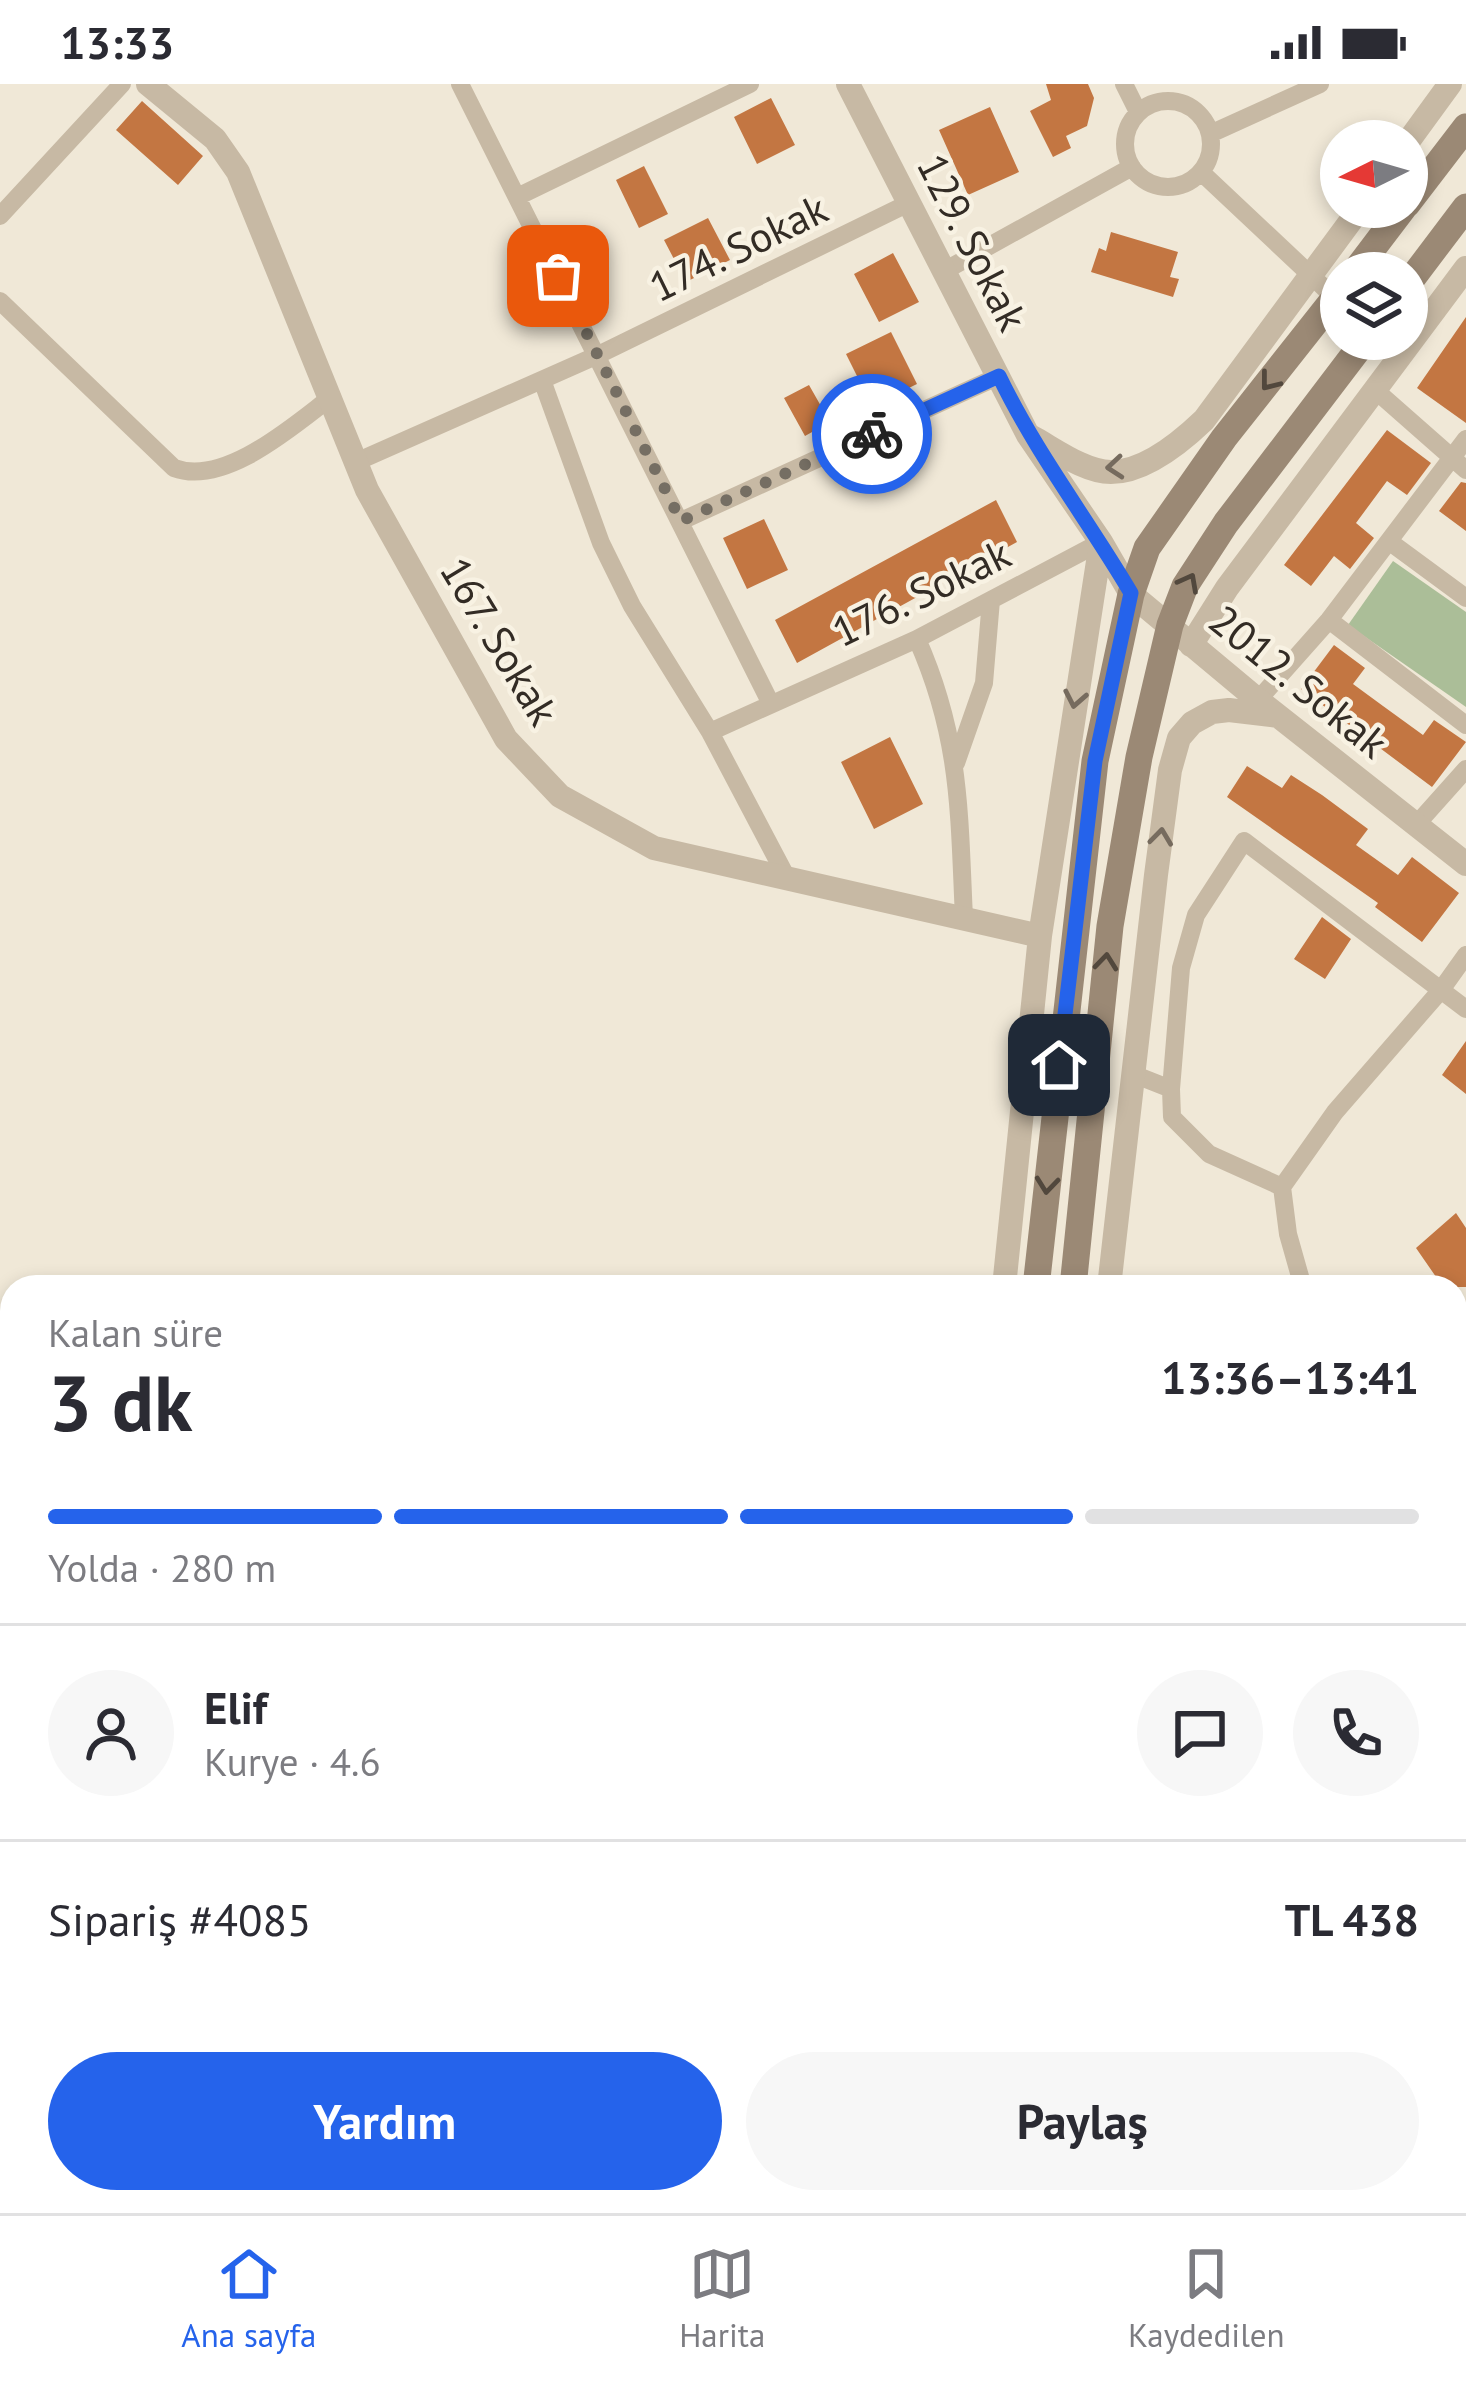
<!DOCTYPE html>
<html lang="tr">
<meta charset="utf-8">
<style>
:root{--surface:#fff;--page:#f7f7f7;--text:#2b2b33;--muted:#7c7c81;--line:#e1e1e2;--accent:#2563eb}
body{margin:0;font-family:"PT Sans",sans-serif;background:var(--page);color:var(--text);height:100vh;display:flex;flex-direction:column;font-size:45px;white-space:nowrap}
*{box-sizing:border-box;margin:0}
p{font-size:39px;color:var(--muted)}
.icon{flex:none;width:66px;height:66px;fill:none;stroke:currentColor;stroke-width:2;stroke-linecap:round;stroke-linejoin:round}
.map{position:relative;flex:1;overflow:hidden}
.side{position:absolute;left:0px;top:1191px;width:1467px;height:939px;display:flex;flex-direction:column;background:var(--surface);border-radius:36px 36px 0 0;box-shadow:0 6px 18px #0003}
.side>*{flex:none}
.needle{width:78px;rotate:265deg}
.buttons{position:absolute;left:1320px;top:36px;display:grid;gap:24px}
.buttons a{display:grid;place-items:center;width:108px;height:108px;border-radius:50%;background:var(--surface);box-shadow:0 6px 18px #0003;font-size:60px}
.pin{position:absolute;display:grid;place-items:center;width:102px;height:102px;color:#fff;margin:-51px;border-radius:24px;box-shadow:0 6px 18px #0006}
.courier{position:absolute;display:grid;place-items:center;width:120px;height:120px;margin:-60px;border:9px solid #2563eb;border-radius:50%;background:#fff;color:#222;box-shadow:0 3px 15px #0007}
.summary em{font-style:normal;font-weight:600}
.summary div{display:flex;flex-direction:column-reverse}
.summary{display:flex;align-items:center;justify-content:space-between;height:204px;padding:0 48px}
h1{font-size:78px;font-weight:600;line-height:90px}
.bar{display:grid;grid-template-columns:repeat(4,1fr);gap:18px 12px;align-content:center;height:144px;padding:0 48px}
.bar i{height:15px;border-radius:9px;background:var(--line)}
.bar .current{background:var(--accent)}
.bar p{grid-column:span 4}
.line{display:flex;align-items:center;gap:30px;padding:0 48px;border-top:3px solid var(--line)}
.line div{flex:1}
.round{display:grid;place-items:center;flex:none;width:126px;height:126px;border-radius:63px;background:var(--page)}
.primary-button{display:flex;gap:24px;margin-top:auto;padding:24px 48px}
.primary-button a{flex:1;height:138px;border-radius:72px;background:var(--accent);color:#fff;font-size:48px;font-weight:600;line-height:138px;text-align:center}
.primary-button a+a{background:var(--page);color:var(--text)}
.status{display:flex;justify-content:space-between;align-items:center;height:84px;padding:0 60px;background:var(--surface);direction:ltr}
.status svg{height:33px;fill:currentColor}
.tabs{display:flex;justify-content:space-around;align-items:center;height:168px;border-top:3px solid var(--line);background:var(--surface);font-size:33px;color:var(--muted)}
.tabs a{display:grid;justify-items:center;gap:6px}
.tabs .current{color:var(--accent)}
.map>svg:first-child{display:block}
.green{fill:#abbe98}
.building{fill:#c37642}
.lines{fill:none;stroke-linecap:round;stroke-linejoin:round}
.minor{stroke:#c7b9a4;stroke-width:18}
.tertiary{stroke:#c7b9a4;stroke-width:24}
.secondary{stroke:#9b8975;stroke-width:27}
.oneway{stroke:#52483d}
.oneway2{stroke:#766b5e}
.done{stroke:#756e63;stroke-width:12;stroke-dasharray:0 21.6}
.route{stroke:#2563eb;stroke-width:15}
.labels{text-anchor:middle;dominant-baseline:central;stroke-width:9;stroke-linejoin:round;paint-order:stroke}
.street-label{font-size:42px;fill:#332c25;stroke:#f8f2e3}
</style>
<div class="status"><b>13:33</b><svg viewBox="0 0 49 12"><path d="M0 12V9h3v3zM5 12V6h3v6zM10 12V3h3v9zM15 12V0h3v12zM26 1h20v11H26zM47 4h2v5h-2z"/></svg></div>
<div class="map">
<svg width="1466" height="2129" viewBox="0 0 1466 2129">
<rect width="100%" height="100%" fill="#f0e8d7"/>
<path class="green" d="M1393 477 1466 528V623L1348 541Z"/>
<path class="building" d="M1046 0H1088L1094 14 1087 42 1066 52 1071 64 1053 73 1030 27 1051 16Z
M771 14 795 61 757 80 734 33Z
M142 17 203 72 178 101 116 46Z
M990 23 1019 88 968 111 939 46Z
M644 82 668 130 639 144 616 96Z
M708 134 730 176 686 198 664 156Z
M1111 148 1178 168 1170 193 1179 195 1173 213 1091 188 1099 164 1106 167Z
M893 169 919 218 879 238 854 190Z
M1466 233V339L1417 304Z
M891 248 917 300 872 322 846 270Z
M809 301 830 338 805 352 784 314Z
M1387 346 1431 379 1407 411 1387 397 1356 439 1374 454 1350 485 1334 472 1311 502 1284 481Z
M1461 398 1466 399V447L1439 427Z
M996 416 1017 458 797 579 775 536Z
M764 435 788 486 747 505 723 454Z
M1334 561 1365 584 1353 600 1383 622 1423 651 1434 636 1466 658 1432 703 1301 605Z
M890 653 923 720 874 745 841 678Z
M1247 682 1282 704 1291 691 1322 711 1368 745 1356 761 1398 791 1412 773 1459 809 1422 858 1375 823 1378 819 1227 713Z
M1322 833 1351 855 1325 895 1294 875Z
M1466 957V1010L1442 991Z
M1456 1129 1466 1144V1203H1443L1416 1164Z"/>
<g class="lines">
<path class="minor" d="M460 0 770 618
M1124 0 1138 28
M1125 60a43 43 0 1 1 86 0a43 43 0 1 1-86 0Z
M1210 50 1320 0
M1201 88 1335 214
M517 113 750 0
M0 132 122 0
M944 187 1132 83
M0 217 174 384C224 403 293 342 330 314
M542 296 601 459 632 522 710 648 787 794
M1374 305 1466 386
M356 378 598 271 909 119
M681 437 999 292
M1390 458 1466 514
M1329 536 1466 641
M917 555C961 654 959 729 964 834
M1258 616 1329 536 1466 355
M710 648 917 555 1101 458
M956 679 984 599 991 516
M1416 741 1466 685
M1133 990 1171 1005 1172 1033 1209 1070 1282 1103 1335 1028 1441 906 1466 871
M1171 1005 1181 884 1196 831 1244 757 1466 925
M1282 1103 1288 1150 1303 1203
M1455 1271 1466 1261
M1455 1460 1466 1478
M1455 1595 1466 1584
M0 1927 12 1926
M1455 1968 1466 1978
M1161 2118 1175 2129
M1122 2129 1126 2118"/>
<path class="tertiary" d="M148 0 215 55 238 88 367 406 506 655 560 712 654 764 1040 852
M848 0 1028 351 1101 458 1131 510 1258 616 1466 780
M1407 59 1450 0
M1030 352C1053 364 1084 388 1111 388 1145 388 1181 358 1204 336L1361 123
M1191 561 1227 504 1466 184
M1004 1203 1040 852 1101 458
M1109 1203 1156 791 1170 686 1179 654 1192 639 1212 628 1229 626 1278 632
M911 2129 912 2118
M1012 2129 1014 2118"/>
<path class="secondary" d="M1407 120 1466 43
M1354 189 1404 123
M1407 201 1466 123
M1036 1203 1095 677 1131 510 1147 464 1224 354 1341 206
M1073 1203 1110 842 1139 673 1170 541 1185 502 1226 439 1366 255
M938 2129 939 2118
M979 2129 981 2118"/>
</g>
<defs><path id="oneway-chevron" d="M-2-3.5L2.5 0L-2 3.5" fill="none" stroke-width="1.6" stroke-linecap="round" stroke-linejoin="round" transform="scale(3)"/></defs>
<g class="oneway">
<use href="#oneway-chevron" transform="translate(1269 298) rotate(128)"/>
<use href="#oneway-chevron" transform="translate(1189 498) rotate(-62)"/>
<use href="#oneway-chevron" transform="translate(1106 878) rotate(-84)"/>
<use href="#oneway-chevron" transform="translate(1047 1101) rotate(96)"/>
</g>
<g class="oneway2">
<use href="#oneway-chevron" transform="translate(1115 383) rotate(175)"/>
<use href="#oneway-chevron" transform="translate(1075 615) rotate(101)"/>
<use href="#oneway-chevron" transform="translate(1161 753) rotate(-83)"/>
</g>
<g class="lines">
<path class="done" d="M558 192 681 437 872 350"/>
<path class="route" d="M872 350 999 292C1036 369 1088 436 1131 509L1095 677 1059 981"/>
</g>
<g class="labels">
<g class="street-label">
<text transform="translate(973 158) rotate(63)">129. Sokak</text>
<text transform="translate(738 163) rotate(-26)">174. Sokak</text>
<text transform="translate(921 508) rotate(-26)">176. Sokak</text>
<text transform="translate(500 557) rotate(59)">167. Sokak</text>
<text transform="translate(1299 597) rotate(39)">2012. Sokak</text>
</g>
</g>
</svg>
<div class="buttons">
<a><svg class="needle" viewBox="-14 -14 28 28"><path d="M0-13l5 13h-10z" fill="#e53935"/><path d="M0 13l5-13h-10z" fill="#7c7c81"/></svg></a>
<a><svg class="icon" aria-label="layers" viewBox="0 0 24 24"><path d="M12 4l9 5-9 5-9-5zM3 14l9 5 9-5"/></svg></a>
</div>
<div class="pin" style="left:558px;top:192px;background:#ea580c"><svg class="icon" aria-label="bag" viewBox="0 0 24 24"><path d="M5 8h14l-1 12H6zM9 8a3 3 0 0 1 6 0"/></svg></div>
<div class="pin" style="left:1059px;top:981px;background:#1f2937"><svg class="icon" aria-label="home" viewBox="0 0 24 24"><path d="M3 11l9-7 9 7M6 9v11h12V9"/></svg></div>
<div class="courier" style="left:872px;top:350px"><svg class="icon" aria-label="bike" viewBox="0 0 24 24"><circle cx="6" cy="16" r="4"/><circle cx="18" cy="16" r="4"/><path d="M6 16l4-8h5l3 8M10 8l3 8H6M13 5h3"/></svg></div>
<section class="side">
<div class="summary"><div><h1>3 dk</h1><p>Kalan süre</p></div><em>13:36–13:41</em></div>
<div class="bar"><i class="current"></i><i class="current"></i><i class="current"></i><i></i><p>Yolda · 280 m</p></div>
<div class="line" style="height:216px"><a class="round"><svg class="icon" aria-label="person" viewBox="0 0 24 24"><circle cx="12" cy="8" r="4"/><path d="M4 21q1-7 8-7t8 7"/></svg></a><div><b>Elif</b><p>Kurye · 4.6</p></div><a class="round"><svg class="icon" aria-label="chat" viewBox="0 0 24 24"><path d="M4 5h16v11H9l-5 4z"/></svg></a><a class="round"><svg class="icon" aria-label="phone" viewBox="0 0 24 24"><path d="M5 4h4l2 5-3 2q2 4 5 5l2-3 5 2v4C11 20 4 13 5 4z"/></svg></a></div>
<div class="line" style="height:156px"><div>Sipariş #4085</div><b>TL 438</b></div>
<div class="primary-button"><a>Yardım</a><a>Paylaş</a></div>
</section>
</div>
<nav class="tabs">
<a class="current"><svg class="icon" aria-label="home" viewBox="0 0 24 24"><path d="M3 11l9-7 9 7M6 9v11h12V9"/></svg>Ana sayfa</a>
<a><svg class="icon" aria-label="map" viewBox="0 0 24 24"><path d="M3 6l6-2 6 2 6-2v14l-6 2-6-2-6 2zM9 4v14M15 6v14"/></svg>Harita</a>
<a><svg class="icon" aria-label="saved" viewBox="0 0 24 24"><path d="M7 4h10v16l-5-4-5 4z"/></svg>Kaydedilen</a>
</nav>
